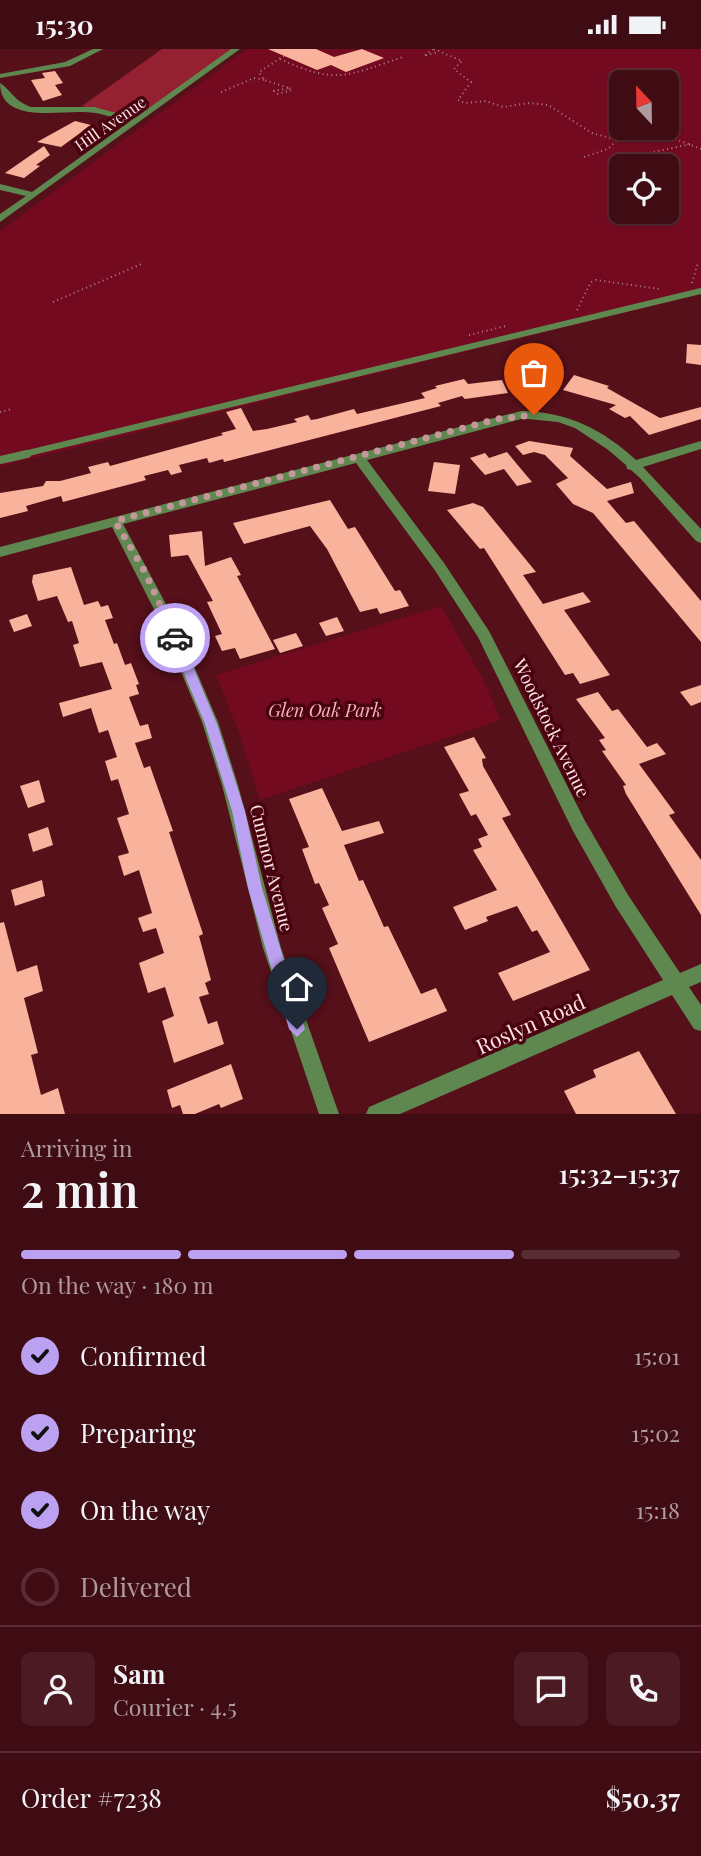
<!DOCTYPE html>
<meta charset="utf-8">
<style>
:root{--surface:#400c14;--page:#4b1a22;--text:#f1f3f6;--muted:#ae9ba0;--line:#592c34;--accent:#bca0f2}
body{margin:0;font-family:"Playfair Display",serif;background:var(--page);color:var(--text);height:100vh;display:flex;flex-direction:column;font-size:26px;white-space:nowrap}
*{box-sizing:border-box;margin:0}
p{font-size:23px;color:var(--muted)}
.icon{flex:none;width:38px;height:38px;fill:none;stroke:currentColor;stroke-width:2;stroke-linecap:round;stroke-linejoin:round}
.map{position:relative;height:1065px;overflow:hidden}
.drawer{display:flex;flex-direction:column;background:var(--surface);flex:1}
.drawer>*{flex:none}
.needle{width:46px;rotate:338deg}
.tools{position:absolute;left:609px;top:21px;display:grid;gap:14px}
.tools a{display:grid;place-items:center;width:70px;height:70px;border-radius:10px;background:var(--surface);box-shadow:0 2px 5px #0004,0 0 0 2px var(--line);font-size:35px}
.pin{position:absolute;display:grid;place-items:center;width:60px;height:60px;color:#fff;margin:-72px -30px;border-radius:50% 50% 50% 0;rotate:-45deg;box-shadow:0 0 7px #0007}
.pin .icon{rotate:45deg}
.courier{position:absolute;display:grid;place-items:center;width:70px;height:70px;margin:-35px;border:5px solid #bca0f2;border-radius:50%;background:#fff;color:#222;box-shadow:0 2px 9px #0007}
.head em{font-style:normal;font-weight:600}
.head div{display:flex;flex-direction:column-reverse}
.head{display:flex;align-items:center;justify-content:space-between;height:119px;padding:0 21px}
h1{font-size:46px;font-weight:600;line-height:52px}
.bar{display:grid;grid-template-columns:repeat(4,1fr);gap:10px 7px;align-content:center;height:84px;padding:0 21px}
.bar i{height:9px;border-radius:5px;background:var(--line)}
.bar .current{background:var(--accent)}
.bar p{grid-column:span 4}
.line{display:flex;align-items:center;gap:18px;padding:0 21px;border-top:2px solid var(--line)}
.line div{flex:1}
.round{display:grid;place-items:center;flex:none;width:74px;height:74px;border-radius:10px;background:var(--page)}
ol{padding:0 21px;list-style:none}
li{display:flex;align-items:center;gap:21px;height:77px}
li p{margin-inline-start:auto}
li .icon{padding:7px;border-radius:50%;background:var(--accent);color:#111;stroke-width:4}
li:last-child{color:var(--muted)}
li i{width:38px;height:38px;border:4px solid var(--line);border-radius:50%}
.status{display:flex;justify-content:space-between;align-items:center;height:49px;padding:0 35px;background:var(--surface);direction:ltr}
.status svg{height:19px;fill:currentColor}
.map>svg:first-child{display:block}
.green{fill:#740a20;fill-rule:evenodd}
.forest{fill:#942132}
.building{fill:#f9b29b}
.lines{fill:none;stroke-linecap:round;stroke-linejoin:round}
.path{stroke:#b08186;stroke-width:2;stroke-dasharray:1 3.5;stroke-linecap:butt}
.lane-far1{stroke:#5e8850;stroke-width:6}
.lane{stroke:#5e8850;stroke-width:8}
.street{fill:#5e8850;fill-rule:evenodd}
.route{fill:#bca0f2}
.done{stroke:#c2989b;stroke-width:7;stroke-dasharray:0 12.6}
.labels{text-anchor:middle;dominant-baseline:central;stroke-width:7;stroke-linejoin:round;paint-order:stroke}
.far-street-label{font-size:16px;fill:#fce1e1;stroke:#490310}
.park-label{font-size:18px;font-style:italic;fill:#f3b6b6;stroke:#490310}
.street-label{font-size:18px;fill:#fce1e1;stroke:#490310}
.near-street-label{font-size:21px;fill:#fce1e1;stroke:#490310}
</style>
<div class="status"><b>15:30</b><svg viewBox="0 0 49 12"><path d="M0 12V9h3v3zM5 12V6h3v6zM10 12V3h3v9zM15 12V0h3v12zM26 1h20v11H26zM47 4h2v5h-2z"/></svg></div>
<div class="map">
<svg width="701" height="1065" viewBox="0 0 701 1065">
<rect width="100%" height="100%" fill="#55101a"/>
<path class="green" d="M247 0H701V245L0 417V182ZM621 33H667V79H621ZM621 117H667V163H621Z
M441 557 482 628 501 671 260 751 240 686 216 626Z"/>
<path class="forest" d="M162 0H232L136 70 82 57Z"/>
<path class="building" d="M268 0H316L334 8 362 0 384 9 346 23 331 16 317 21Z
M55 22 63 34 55 36 62 46 43 52 31 31 45 29 42 24Z
M75 72 91 76 61 98 37 93Z
M44 97 50 106 36 116 40 117 24 129 5 124Z
M687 295 701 296V316L686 314Z
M520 321 557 323 558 337 520 335Z
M574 326 609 337 607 339 660 369 701 358V370L649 386 630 367 625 369 609 360 616 356 563 341Z
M464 330 468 335 502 331 508 344 465 350 462 347 438 354 441 357 224 413 223 410 209 414 207 409 179 416 182 423 171 426 168 421 144 427 146 431 63 453 61 447 26 457 28 462 0 469V444L43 437 46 432H60L91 424 88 418 108 413 110 417 223 386 221 384 236 380 226 363 241 359 253 382 267 380 297 373 294 370 308 366 311 371 317 370 354 360 357 365 425 349 421 344 437 339 435 337Z
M529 392 573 399 570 407 607 440 631 433 634 444 607 452 626 474 634 472 701 552V593L593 464 573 455 556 435 568 429 545 406 534 403 523 406 515 397Z
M507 403 516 414 532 433 517 437 504 420 485 426 470 409 485 404 489 409Z
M434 413 460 416 455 445 428 442Z
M330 451 348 480 355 478 395 542 400 541 409 557 380 565 377 559 360 563 327 500 310 477 244 495 233 474Z
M473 454 483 458 536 523 523 526 543 555 583 543 591 553 564 561 610 626 580 635 573 624 565 626 484 499 480 500 447 461Z
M202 482 205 517 231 508 241 526 237 527 275 600 240 610 235 599 222 602 215 587 222 585 207 553 213 552 188 506 171 508 169 486Z
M71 518 84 556 98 552 101 558 108 556 113 569 105 571 114 595 117 594 125 616 131 614 139 635 136 636 139 645 129 648 140 677 148 675 152 689 135 694 144 719 150 717 173 782 169 783 203 885 199 887 211 931 205 934 209 945 199 948 208 975 217 972 224 995 174 1014 162 972 174 967 165 938 148 944 139 914 164 904 156 879 143 883 138 869 152 864 139 821 124 827 118 807 129 804 117 769 129 765 118 730 111 732 105 712 117 708 108 681 99 684 91 659 63 668 59 654 112 640 102 613 80 618 73 596 79 594 72 572 68 573 57 547 38 552 32 533 33 526Z
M27 565 32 577 14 583 9 571Z
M337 568 344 582 326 587 319 574Z
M296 584 303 597 280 604 273 591Z
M701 636V653L691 657 680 643Z
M598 643 612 662 618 660 647 698 657 694 666 705 639 715 675 764 669 766 701 811V866L626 745 623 737 626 736 602 702 606 701 599 691 605 689 576 650Z
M474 688 486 709 482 710 483 717 511 766 502 769 590 921 513 952 498 924 550 903 537 881 532 883 517 857 486 868 488 872 465 881 453 858 497 841 473 801 482 798 478 790 488 786 476 765 471 767 459 745 469 742 444 698Z
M39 731 45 753 28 759 20 737Z
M322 739 342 782 379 772 384 784 344 796 359 832 363 831 384 878 388 877 421 945 436 939 447 962 369 993 329 899 338 895 322 859 329 856 319 834 315 835 302 800 309 798 289 750Z
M48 778 53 796 33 803 28 785Z
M42 831 45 847 15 857 11 841Z
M4 873 17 923 37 916 43 942 24 949 38 1004 31 1006 41 1046 58 1039 65 1065H0V874Z
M639 1002 676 1065H576L564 1042 596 1028 593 1021Z
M231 1015 243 1050 221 1059 219 1055 195 1065H183L180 1056 172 1059 167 1041Z"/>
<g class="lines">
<path class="path" d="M433 0 424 7 438 3
M434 0 462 12 454 20 471 33 458 51 465 54 486 52 503 58 529 54 548 56 592 84 617 91 660 81
M284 7 259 23 264 31 289 39
M280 10C337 36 346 27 403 8
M289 39 292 41 278 45 274 42Z
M221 43 254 29 265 31
M653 86 670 88 701 100
M584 108 608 100 617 91
M636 117 639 112 635 107 691 95
M692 234 698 214
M53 253 144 214
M577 261 591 233 596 231 660 240
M469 286 506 277
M0 363 12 360"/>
<path class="lane-far1" d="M20 406 701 242"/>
<path class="lane" d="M0 411 27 405"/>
<path class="street" d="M93 0H103L70 17 0 29V25L65 13Z
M231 0H240L0 173V165L26 147 0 141V135L32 143 129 73C113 68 98 63 82 63 56 62 0 74 0 34 12 42 14 52 31 58H94L135 69Z
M521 362C568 363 602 380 636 411L701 392V400L643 418 701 480V494L696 492 640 429 631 421 627 420 626 416 607 400 575 379 558 373 528 370H521L367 411 444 514 489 582 585 772 628 846 680 924 701 915V933L689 938 701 956V982L694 980 672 946 400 1065H366L369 1058 663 931 616 858 573 782 478 588 434 520 356 414 123 475 174 570 218 673 238 736 281 899 339 1065H319L263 899 222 736 202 673 159 570 112 478 0 508V498Z"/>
</g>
<path class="route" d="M175 585 181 589 217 675 245 762 262 839 305 980 297 988 289 980 248 839 232 762 205 675 169 589Z"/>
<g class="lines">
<path class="done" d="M175 589 145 523 115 472 497 370 534 366"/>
</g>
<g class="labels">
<g class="far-street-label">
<text transform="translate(110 74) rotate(-35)">Hill Avenue</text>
</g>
<g class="park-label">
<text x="325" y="661">Glen Oak Park</text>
</g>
<g class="street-label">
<text transform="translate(552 679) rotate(64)">Woodstock Avenue</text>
<text transform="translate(272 819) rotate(76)">Cumnor Avenue</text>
</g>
<g class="near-street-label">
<text transform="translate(530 974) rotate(-24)">Roslyn Road</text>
</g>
</g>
</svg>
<div class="tools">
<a><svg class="needle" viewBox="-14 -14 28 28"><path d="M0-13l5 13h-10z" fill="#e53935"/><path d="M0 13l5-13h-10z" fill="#ae9ba0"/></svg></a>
<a><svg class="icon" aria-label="locate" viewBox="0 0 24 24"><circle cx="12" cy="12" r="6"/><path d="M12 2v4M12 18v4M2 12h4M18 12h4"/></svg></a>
</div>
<div class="pin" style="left:534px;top:366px;background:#ea580c"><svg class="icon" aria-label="bag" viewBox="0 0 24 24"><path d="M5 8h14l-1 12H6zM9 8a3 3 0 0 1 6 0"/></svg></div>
<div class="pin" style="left:297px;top:980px;background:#1f2937"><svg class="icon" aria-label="home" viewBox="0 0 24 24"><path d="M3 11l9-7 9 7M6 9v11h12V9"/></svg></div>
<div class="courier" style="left:175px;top:589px"><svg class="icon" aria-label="car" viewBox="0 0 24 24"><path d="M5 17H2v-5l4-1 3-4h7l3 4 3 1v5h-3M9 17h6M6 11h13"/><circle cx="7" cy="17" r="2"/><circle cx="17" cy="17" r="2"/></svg></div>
</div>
<section class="drawer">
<div class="head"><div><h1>2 min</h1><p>Arriving in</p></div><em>15:32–15:37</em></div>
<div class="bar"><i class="current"></i><i class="current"></i><i class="current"></i><i></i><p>On the way · 180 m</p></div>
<ol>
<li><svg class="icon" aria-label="check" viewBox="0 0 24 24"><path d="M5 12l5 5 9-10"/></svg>Confirmed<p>15:01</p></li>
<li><svg class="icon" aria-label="check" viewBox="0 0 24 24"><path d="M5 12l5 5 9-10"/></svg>Preparing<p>15:02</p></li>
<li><svg class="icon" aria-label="check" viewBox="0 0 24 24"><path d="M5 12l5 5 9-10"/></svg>On the way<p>15:18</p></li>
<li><i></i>Delivered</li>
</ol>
<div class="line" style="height:126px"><a class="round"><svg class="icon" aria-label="person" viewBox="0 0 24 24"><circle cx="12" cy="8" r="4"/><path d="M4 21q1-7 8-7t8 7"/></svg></a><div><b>Sam</b><p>Courier · 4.5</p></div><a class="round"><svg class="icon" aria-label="chat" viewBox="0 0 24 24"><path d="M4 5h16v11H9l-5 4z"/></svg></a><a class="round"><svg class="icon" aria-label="phone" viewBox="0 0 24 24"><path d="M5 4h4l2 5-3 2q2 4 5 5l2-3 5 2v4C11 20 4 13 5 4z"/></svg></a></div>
<div class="line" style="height:91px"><div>Order #7238</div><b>$50.37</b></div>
</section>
